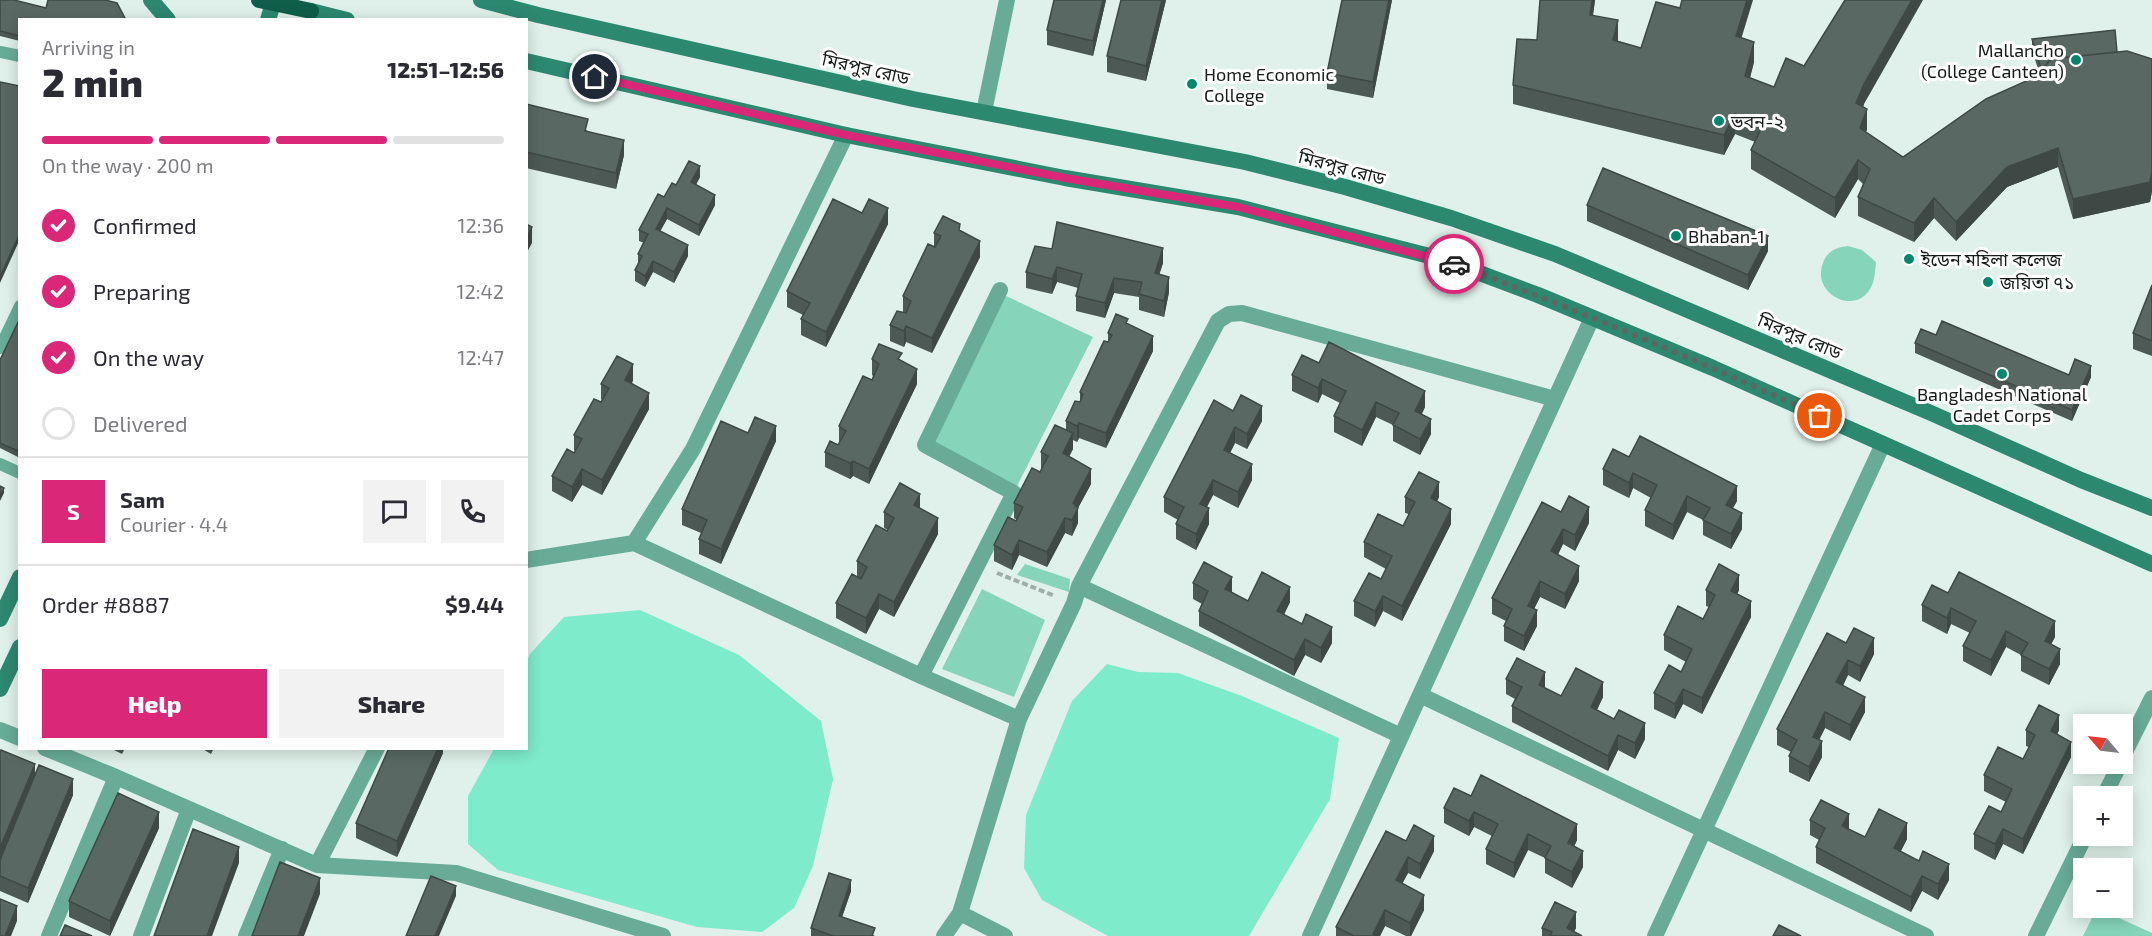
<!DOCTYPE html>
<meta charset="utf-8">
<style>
:root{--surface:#fff;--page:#f2f2f3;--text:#2b2b33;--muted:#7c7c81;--line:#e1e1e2;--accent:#db2777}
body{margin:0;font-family:"Exo 2","Noto Sans Bengali",sans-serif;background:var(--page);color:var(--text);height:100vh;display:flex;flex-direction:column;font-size:22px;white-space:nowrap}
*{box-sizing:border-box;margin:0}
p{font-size:20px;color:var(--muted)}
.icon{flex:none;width:33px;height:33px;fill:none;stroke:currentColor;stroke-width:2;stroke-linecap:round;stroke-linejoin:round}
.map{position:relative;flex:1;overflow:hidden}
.sheet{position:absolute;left:18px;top:18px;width:510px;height:732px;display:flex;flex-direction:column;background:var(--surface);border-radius:0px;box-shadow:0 3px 15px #0003}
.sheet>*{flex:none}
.needle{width:39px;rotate:298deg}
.fabs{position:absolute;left:2073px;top:714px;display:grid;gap:12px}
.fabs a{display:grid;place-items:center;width:60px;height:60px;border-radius:0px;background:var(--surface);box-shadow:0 3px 15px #0003;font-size:30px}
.pin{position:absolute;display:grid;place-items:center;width:51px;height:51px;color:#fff;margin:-26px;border:3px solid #fff;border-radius:50%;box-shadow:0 2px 6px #0007}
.courier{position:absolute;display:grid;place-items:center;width:60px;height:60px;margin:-30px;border:4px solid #db2777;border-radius:50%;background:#fff;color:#222;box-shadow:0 2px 8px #0007}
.headline em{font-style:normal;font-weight:800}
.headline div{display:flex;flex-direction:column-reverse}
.headline{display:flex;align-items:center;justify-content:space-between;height:102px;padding:0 24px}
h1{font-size:39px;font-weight:800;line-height:45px}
.bar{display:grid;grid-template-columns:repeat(4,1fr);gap:9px 6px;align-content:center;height:72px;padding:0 24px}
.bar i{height:8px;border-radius:4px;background:var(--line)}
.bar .selected{background:var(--accent)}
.bar p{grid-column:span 4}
.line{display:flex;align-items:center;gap:15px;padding:0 24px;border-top:2px solid var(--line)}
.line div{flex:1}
.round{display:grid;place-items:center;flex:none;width:63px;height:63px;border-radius:0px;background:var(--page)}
ol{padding:0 24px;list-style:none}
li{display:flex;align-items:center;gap:18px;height:66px}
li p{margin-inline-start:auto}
li .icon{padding:6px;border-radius:50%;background:var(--accent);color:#fff;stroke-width:4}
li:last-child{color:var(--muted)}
li i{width:33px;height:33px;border:3px solid var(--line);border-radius:50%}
.cta{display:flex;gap:12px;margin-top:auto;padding:12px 24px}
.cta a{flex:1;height:69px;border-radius:0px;background:var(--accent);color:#fff;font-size:24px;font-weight:800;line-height:69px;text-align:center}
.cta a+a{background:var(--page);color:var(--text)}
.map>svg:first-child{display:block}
.green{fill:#86d5bb}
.water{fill:#7eebca}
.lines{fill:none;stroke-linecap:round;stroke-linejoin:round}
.path{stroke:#a0aea8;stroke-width:4;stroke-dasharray:6 3;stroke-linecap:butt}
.service{stroke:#68ac97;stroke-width:12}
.minor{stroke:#68ac97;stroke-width:16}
.secondary{stroke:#2d8870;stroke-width:16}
.trunk{stroke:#0f5e4a;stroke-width:16}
.wall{fill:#4d5955}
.shaded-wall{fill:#3e4945}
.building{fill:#596863;stroke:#3e4945;stroke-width:1.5}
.done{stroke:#5c6662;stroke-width:6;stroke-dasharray:0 10.8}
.route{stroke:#db2777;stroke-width:8}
.poi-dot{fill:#01876c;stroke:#fff;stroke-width:2}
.labels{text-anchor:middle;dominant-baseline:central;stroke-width:6;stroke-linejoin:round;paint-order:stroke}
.poi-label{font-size:18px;fill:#151b18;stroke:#fff;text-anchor:start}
.street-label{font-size:18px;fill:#151b18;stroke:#fff}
</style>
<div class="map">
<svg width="2152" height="936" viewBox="0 0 2152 936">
<rect width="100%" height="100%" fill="#dff1ea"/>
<path class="green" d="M1848 246 1862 250 1876 262C1875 271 1875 281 1870 289 1854 316 1811 293 1823 263 1827 251 1837 247 1848 246Z
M1004 295 1093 337 1017 486 933 441Z
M1025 564 1070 579 1069 592 1017 575Z
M982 589 1045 620 1014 697 942 669Z
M2097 908 2152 933V936H2083Z"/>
<path class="water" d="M640 610 739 655 821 721 833 779 813 866 794 908 762 932 697 927 498 870 468 844V796L494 749 526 748V664L530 654 564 617Z
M1107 664 1138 672 1178 673 1242 696 1339 738 1330 799 1249 936H1108L1042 900 1024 868 1026 815 1072 701Z"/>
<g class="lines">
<path class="path" d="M997 573 1055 596"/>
<path class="service" d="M0 52 20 56
M0 348 20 306
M0 464 20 473"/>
<path class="minor" d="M984 112 1007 0
M634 543 693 449 846 135
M526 560 634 543 921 676 1019 719
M1079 586 1401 736
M921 676 1014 493 925 445 1000 290
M1420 695 1926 936
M0 730 20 738
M45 748 116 777 317 865 456 873 663 936
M2122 758 2152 698
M2104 796 2120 764
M317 865 377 748
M960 913 1005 936
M49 936 116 777
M141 936 189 809
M246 936 282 849
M944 936 960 913 1019 719 1074 603 1079 586 1218 321 1229 314 1242 313 1555 399
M1310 936 1592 318
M1655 936 1883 444
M2036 936 2085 836"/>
<path class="secondary" d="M151 0 168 20
M481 0 538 15 913 99 1245 162 1345 187 1451 218 1555 254 1931 413 2081 480 2152 508
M311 11 347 20
M268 20 274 0
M526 61 846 135 1065 178 1238 207 1445 260 1538 295 1713 368 2152 564
M0 619 20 577
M0 689 20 647"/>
<path class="trunk" d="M259 0 311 11"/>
</g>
<path class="wall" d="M0 0 46 8 20 20V41L0 36Z
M1054 0H1106L1093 56 1047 45V30Z
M1166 0 1146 81 1107 72V56Z
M1392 0 1373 98 1327 89V73Z
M1540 0H1595L1593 16 1618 39V41L1641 48 1741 38 1754 62 1750 78 1774 87 1864 104 1863 107 1867 129 1866 132 1903 157 2035 77 2039 72 2032 50V39L2117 52 2152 59V191L2150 202 2073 219 2058 167 2007 187 1956 241 1934 218 1914 242 1858 216V197L1863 184 1858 179 1835 218 1751 169V150L1755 142 1735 134 1724 155 1513 104V85L1537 40Z
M526 104 588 131 624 155 616 189 526 168Z
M700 177 696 185 715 205 699 236 667 219 660 231 688 256 674 283 653 272 645 287 635 281V270L638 264V254L644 243 639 241V230L664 197 676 185Z
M1587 205 1768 251 1748 290 1587 221Z
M862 213 888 224 826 347 801 335V319L803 315 787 307V291Z
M960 231 980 257 932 353 906 342 904 347 890 341V325L903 312V296L934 247V233Z
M1052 249 1163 263 1159 274 1169 292 1164 317 1139 310V297L1114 293 1105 318 1076 311V296L1078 288 1057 282 1052 294 1026 288V272Z
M2152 285V356L2133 349V333Z
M20 318V458L0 448V360Z
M1128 324 1153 351 1106 448 1079 438 1077 442 1073 440V449L1069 456 1091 484 1078 508V523L1072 536 1065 533 1047 567 1019 555 1012 570 994 561V545L1017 520 1014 518V503L1040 472 1042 469 1041 468V452L1066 430V421L1080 402V392L1108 342V333Z
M1936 335 2069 375 2091 377 2072 421 1915 353V343Z
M872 359 902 361 917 384 869 484 853 476 850 479 825 467V452L838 445 839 442V426L872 380 873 376 872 375Z
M1319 363 1425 407 1422 414 1431 434 1420 455 1393 441V425L1376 417 1362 446 1334 432V416L1340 403 1322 394 1318 403 1292 391V375Z
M633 380 632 384 649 409 602 495 582 485 572 502 552 491V476L575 451 574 450V435L602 400 601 399V384Z
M1233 411 1262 421 1247 449 1235 443 1230 453 1252 480 1238 508 1213 495 1207 507 1209 524 1196 550 1176 539V524L1178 520 1164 512V497Z
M748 433 776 441 721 564 699 554V539L701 533 682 525V509Z
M1629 457 1737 501 1733 508 1742 529 1731 549 1703 535V520L1687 512 1673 540 1645 526V510L1651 498 1633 488 1629 498 1603 485V469Z
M1405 497H1439L1437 501 1451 524 1402 621 1383 611 1375 627 1354 616V601L1381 579 1386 569 1364 557V542L1403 526 1409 514 1405 513Z
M920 509 938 534 894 617 879 609 866 634 836 618V603L857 576V561L888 530 884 528V512Z
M1561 512 1589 523 1575 551 1563 544 1558 555 1579 581 1565 609 1540 597 1534 609 1537 626 1524 651 1504 641V626L1506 621 1492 614V598Z
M1193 583 1232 592 1248 601 1290 602 1284 615 1332 643 1321 663 1305 655 1294 676 1199 626V611L1202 604 1193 599Z
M1706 590H1739L1737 594 1751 617 1702 714 1683 704 1675 719 1654 709V693L1681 672 1686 662 1664 650V635L1703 619 1709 607 1706 606Z
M1948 593 2055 637 2051 644 2060 664 2049 685 2021 671V655L2006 647 1991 676 1963 661V646L1970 633 1951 624 1947 634 1922 621V605Z
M1846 643 1874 654 1860 682 1848 675 1843 686 1865 712 1850 741 1825 728 1819 740 1822 757 1809 782 1789 772V756L1791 752 1777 745V729Z
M1506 679 1545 688 1561 696 1603 697 1597 710 1645 739 1635 759 1618 750 1608 771 1512 722V706L1515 699 1506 694Z
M2026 730H2059L2057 735 2071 757 2023 854 2003 844 1995 860 1974 849V834L2001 812 2006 802 1984 791V775L2023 759 2029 747 2026 746Z
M110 748H125L122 754Z
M201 748H214L211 754Z
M443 748V753L397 857 356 838V823Z
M0 751 35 776 73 795 28 903 0 891Z
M1471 796 1577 840 1574 847 1583 867 1572 888 1545 873V858L1528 850 1514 878 1486 864V849L1492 836 1474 827 1469 836 1444 823V808Z
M1810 820 1849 829 1865 837 1907 839 1901 851 1949 880 1938 900 1922 891 1911 912 1816 863V847L1819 840 1810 835Z
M159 828 110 936 69 917V901Z
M1406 841 1434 851 1420 879 1408 873 1402 883 1424 910 1411 936H1406L1385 926 1380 936H1336V927Z
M851 891 842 917 875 936H811V928Z
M1542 928H1576L1574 932 1582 936H1542Z"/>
<path class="shaded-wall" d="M1103 0H1106L1093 56V41Z
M1162 0H1166L1146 81V66Z
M1389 0H1392L1373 98V82Z
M1592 0H1595L1590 35V15Z
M1747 0H1753L1736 56V36Z
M1912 0H1923L1864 104 1856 123V103L1864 84Z
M1618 20V39L1613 60V40Z
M1754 42V62L1745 96V76Z
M1867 109V129L1860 148V128Z
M1735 114V134L1724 155V135Z
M624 140V155L616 189V173Z
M2058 148V167L2007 187 1956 241V222L2007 167Z
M1858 160V179L1835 218V198Z
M700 166V177L691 193V182Z
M2152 171V191L2150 202 2073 219V199Z
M715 195V205L699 236V225Z
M1934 198V218L1914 242V223Z
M667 208V219L656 239V229Z
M888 208V224L826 347V332Z
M532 227V243L526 254V239Z
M20 233V239L0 283V277Z
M1768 236V251L1748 290V275Z
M980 241V257L932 353V338Z
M688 245V256L674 283V272Z
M1163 248V263L1155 289V273Z
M653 261V272L645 287V276Z
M1057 267V282L1052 294V279Z
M1169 277V292L1164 317V301Z
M1114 278V293L1105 318V303Z
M906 326V342L904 347V331Z
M1153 336V351L1106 448V433Z
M633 364V380L625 396V380Z
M2091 366V377L2072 421V410Z
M917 369V384L869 484V469Z
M1322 379V394L1318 403V388Z
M1425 391V407L1415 426V411Z
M649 393V409L602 495V480Z
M1376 402V417L1362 446V430Z
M1262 406V421L1247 449V434Z
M1431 419V434L1420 455V439Z
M1079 423V438L1077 442V426Z
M776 426V441L721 564V549Z
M1235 427V443L1224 465V450Z
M1073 433V449L1063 469V453Z
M853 461V476L850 479V463Z
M1252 464V480L1238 508V492Z
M582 469V485L572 502V487Z
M1091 469V484L1078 508V523L1072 536 1073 503Z
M1633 473V488L1629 498V483Z
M1213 480V495L1200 520V504Z
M1439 482V497L1431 514V498Z
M1737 486V501L1726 520V505Z
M4 488V493L0 501V496Z
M920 494V509L914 505Z
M1687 496V512L1673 540V525Z
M1589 507V523L1575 551V535Z
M1209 508V524L1196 550V534Z
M1451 509V524L1402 621V606Z
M1742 513V529L1731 549V534Z
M938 518V534L894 617V602Z
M1065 518V533L1047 567V552Z
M1563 529V544L1551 567V551Z
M1019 540V555L1012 570V555Z
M1579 566V581L1565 609V594Z
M1739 575V590L1731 607V591Z
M1232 577V593L1225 589Z
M1540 581V597L1528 621V606Z
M1290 587V602L1277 627V611Z
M879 594V609L866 634V618Z
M1383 596V611L1375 627V611Z
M1751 601V617L1702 714V698Z
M1951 608V624L1947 634V618Z
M1537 610V626L1524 651V636Z
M2055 621V637L2045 656V641Z
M1332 627V643L1321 663V648Z
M2006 631V647L1991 676V660Z
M1874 638V654L1860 682V666Z
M1305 639V655L1294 676V660Z
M2060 649V664L2049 685V669Z
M1848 660V675L1836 698V682Z
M1545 672V688L1539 685Z
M1603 682V697L1591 722V707Z
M1683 689V704L1675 719V704Z
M1865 697V712L1850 741V725Z
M1825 712V728L1813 752V737Z
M2059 715V730L2051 747V731Z
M1645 723V739L1635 759V743Z
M1618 735V750L1608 771V756Z
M1822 741V757L1809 782V767Z
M2071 742V757L2023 854V839Z
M438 748H443V753L397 857V841Z
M35 764V780L0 864V848Z
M73 779V795L28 903V888Z
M159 812V828L110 936V921Z
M1474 812V827L1469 836V821Z
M1849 814V829L1842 826Z
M1907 823V839L1894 864V848Z
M1577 824V840L1568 859V843Z
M2003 829V844L1995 860V844Z
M1528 834V850L1514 878V863Z
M1434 836V851L1420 879V864Z
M239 847V863L212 936H207Z
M1583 851V867L1572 888V872Z
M1408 857V873L1396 896V880Z
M1949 864V880L1938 900V884Z
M1922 876V891L1911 912V897Z
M320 878V894L304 936H298Z
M851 880V891L839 926V916Z
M456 886V896L439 936H435Z
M1424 895V910L1411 936H1410V923Z
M17 906V921L11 936H5Z
M1385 910V926L1380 936H1373V934Z
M1576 912V928L1571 936 1567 928Z"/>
<path class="building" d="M0 0H14L46 8 48 0H105L117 3 126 20H20V36L0 31Z
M1054 0H1103L1093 41 1047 30Z
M1121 0H1162L1146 66 1107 56Z
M1342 0H1389L1373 82 1327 73Z
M1540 0H1592L1590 15 1618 20 1613 40 1641 48 1656 2 1680 8 1682 0H1747L1736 36 1754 42 1745 76 1774 87 1786 58 1804 66 1845 0H1912L1864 84 1856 103 1867 109 1860 128 1903 157 1986 99 2035 77 2051 59 2127 51 2152 59V171L2150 182 2073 199 2058 148 2007 167 1956 222 1934 198 1914 223 1858 197 1870 169 1858 160 1835 198 1751 150 1763 125 1735 114 1724 135 1513 85 1517 39 1537 40Z
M2115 30 2117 52 2051 59 2043 68H2041L2032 39Z
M0 82 20 86V233L0 277Z
M526 104 588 119 585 131 624 140 616 173 526 152Z
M689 161 700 166 691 182 715 195 699 225 667 208 656 229 688 245 674 272 653 261 645 276 635 270 642 256 638 254 648 234 639 230 658 194 664 197 672 183 676 185Z
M1603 168 1768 236 1748 275 1587 205Z
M833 199 862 213 869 199 888 208 826 332 801 319 810 303 787 291Z
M943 216 960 224 959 230 980 241 932 338 906 326 904 331 890 325 897 311 906 313 911 301 903 296 928 244 935 247 941 236 934 233Z
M1057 222 1163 248 1155 273 1169 277 1164 301 1139 294 1142 282 1114 278 1105 303 1076 296 1082 274 1057 267 1052 279 1026 272 1035 246 1052 249Z
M526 224 532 227 526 239Z
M2152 285V341L2133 333Z
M1116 314 1128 319 1126 323 1153 336 1106 433 1079 423 1077 426 1066 421 1075 401 1080 402 1083 394 1080 392 1104 341 1108 342 1112 335 1108 333Z
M20 318V452L0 443V360Z
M1942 321 2069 375 2075 359 2091 366 2072 410 1915 343 1921 329 1936 335Z
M1329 342 1425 391 1415 411 1431 419 1420 439 1393 425 1399 413 1376 402 1362 430 1334 416 1346 391 1322 379 1318 388 1292 375 1302 355 1319 363Z
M879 344 902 353 898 359 917 369 869 469 853 461 850 463 825 452 830 441 838 445 846 431 839 426 863 376 872 380 879 364 872 359Z
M617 356 633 364 625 380 649 393 602 480 582 469 572 487 552 476 567 449 574 453 582 439 574 435 594 399 601 402 609 388 601 384Z
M1241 395 1262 406 1247 434 1235 427 1224 450 1252 464 1238 492 1213 480 1200 504 1209 508 1196 534 1176 524 1184 507 1164 497 1214 400 1233 411Z
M755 417 776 426 721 549 699 539 707 520 682 509 721 421 748 433Z
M1055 425 1073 433 1063 453 1091 469 1073 503 1078 508 1072 520 1065 518 1047 552 1019 540 1012 555 994 545 1008 517 1016 521 1023 507 1014 503 1032 468 1040 472 1048 456 1041 452Z
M1640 436 1737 486 1726 505 1742 513 1731 534 1703 520 1710 508 1687 496 1673 525 1645 510 1657 485 1633 473 1629 483 1603 469 1613 449 1629 457Z
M1419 472 1439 482 1431 498 1451 509 1402 606 1383 596 1375 611 1354 601 1369 573 1381 579 1392 556 1364 542 1378 514 1403 526 1415 502 1405 497Z
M900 483 920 494 914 505 938 518 894 602 879 594 866 618 836 603 852 574 861 579 867 567 857 561 876 525 887 531 894 518 884 512Z
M0 486 4 488 0 496Z
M1569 496 1589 507 1575 535 1563 529 1551 551 1579 566 1565 594 1540 581 1528 606 1537 610 1524 636 1504 626 1512 609 1492 598 1542 502 1561 512Z
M1204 562 1232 577 1225 589 1248 601 1262 572 1290 587 1277 611 1302 624 1306 614 1332 627 1321 648 1305 639 1294 660 1199 611 1208 591 1193 583Z
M1719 564 1739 575 1731 591 1751 601 1702 698 1683 689 1675 704 1654 693 1669 665 1681 672 1692 649 1664 635 1678 606 1703 619 1715 595 1706 590Z
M1959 572 2055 621 2045 641 2060 649 2049 669 2021 655 2028 643 2006 631 1991 660 1963 646 1976 621 1951 608 1947 618 1922 605 1932 585 1948 593Z
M1854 628 1874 638 1860 666 1848 660 1836 682 1865 697 1850 725 1825 712 1813 737 1822 741 1809 767 1789 756 1797 740 1777 729 1827 633 1846 643Z
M1517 658 1545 672 1539 685 1561 696 1576 668 1603 682 1591 707 1614 719 1619 710 1645 723 1635 743 1618 735 1608 756 1512 706 1522 687 1506 679Z
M2039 705 2059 715 2051 731 2071 742 2023 839 2003 829 1995 844 1974 834 1989 806 2001 812 2012 789 1984 775 1998 747 2023 759 2035 735 2026 730Z
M389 748H438L397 841 356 823Z
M1 750 35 764 0 848V751Z
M39 765 73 779 28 888 0 876V860Z
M1481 775 1577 824 1568 843 1583 851 1572 872 1545 858 1551 846 1528 834 1514 863 1486 849 1498 824 1474 812 1469 821 1444 808 1454 788 1471 796Z
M118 793 159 812 110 921 69 901Z
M1821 800 1849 814 1842 826 1865 837 1879 809 1907 823 1894 848 1919 861 1923 851 1949 864 1938 884 1922 876 1911 897 1816 847 1825 828 1810 820Z
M1414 825 1434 836 1420 864 1408 857 1396 880 1424 895 1410 923 1385 910 1373 934 1376 936H1354L1336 927 1386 831 1406 841Z
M193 829 239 847 207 936H154Z
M280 862 320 878 298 936H252Z
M829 873 851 880 839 916 875 928 872 936H833L811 928Z
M431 876 456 886 435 936H406Z
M0 899 17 906 5 936H0Z
M1555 902 1576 912 1567 928 1582 936H1550L1552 932 1542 928Z
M65 925 92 936H60Z
M1779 925 1801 936H1773Z"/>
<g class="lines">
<path class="done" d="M1454 264C1578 310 1699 361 1820 416"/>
<path class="route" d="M595 77 846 135 1065 178 1238 207 1454 264"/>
</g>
<g class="poi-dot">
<circle cx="2076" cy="60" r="6"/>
<circle cx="1192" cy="84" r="6"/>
<circle cx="1719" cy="121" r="6"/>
<circle cx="1676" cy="236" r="6"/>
<circle cx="1909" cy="259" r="6"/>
<circle cx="1988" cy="282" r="6"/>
<circle cx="2002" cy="374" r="6"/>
</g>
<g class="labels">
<g class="poi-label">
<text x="2064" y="50" text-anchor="end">Mallancho<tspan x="2064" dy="21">(College Canteen)</tspan></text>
<text x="1204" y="74">Home Economic<tspan x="1204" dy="21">College</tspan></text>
<text x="1731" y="121">ভবন-২</text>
<text x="1688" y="236">Bhaban-1</text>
<text x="1921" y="259">ইডেন মহিলা কলেজ</text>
<text x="2000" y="282">জয়িতা ৭১</text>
<text x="2002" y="394" text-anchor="middle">Bangladesh National<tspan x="2002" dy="21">Cadet Corps</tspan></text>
</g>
<g class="street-label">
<text transform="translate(866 68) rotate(13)">মিরপুর রোড</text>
<text transform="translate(1342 167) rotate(15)">মিরপুর রোড</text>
<text transform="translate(1800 336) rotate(23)">মিরপুর রোড</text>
</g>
</g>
</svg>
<div class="fabs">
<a><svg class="needle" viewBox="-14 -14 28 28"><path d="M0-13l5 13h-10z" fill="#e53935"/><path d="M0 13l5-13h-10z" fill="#7c7c81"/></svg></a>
<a>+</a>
<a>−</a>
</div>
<div class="pin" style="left:1820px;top:416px;background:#ea580c"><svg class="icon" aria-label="bag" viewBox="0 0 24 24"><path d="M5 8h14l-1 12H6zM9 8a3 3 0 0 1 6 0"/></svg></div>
<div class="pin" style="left:595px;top:77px;background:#1f2937"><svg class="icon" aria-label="home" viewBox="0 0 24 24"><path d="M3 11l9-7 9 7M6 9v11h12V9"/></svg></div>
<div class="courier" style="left:1454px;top:264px"><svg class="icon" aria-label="car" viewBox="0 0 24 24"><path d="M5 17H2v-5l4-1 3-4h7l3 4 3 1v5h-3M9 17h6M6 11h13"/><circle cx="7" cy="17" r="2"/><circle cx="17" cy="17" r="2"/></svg></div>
<section class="sheet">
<div class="headline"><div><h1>2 min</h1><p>Arriving in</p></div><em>12:51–12:56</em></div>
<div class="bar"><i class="selected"></i><i class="selected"></i><i class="selected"></i><i></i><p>On the way · 200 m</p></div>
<ol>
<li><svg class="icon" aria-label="check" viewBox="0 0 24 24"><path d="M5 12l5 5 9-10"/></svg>Confirmed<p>12:36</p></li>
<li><svg class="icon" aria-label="check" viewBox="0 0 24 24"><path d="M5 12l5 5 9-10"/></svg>Preparing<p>12:42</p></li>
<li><svg class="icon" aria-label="check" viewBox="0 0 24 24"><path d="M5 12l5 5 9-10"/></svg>On the way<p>12:47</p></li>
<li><i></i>Delivered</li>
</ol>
<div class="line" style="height:108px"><b class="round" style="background:var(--accent);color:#fff">S</b><div><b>Sam</b><p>Courier · 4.4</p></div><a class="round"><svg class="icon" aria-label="chat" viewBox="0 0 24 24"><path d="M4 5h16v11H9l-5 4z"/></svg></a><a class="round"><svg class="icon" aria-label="phone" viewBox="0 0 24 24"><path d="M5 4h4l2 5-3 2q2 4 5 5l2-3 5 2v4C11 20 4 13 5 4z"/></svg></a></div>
<div class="line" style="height:78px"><div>Order #8887</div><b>$9.44</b></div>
<div class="cta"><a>Help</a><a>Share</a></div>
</section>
</div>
